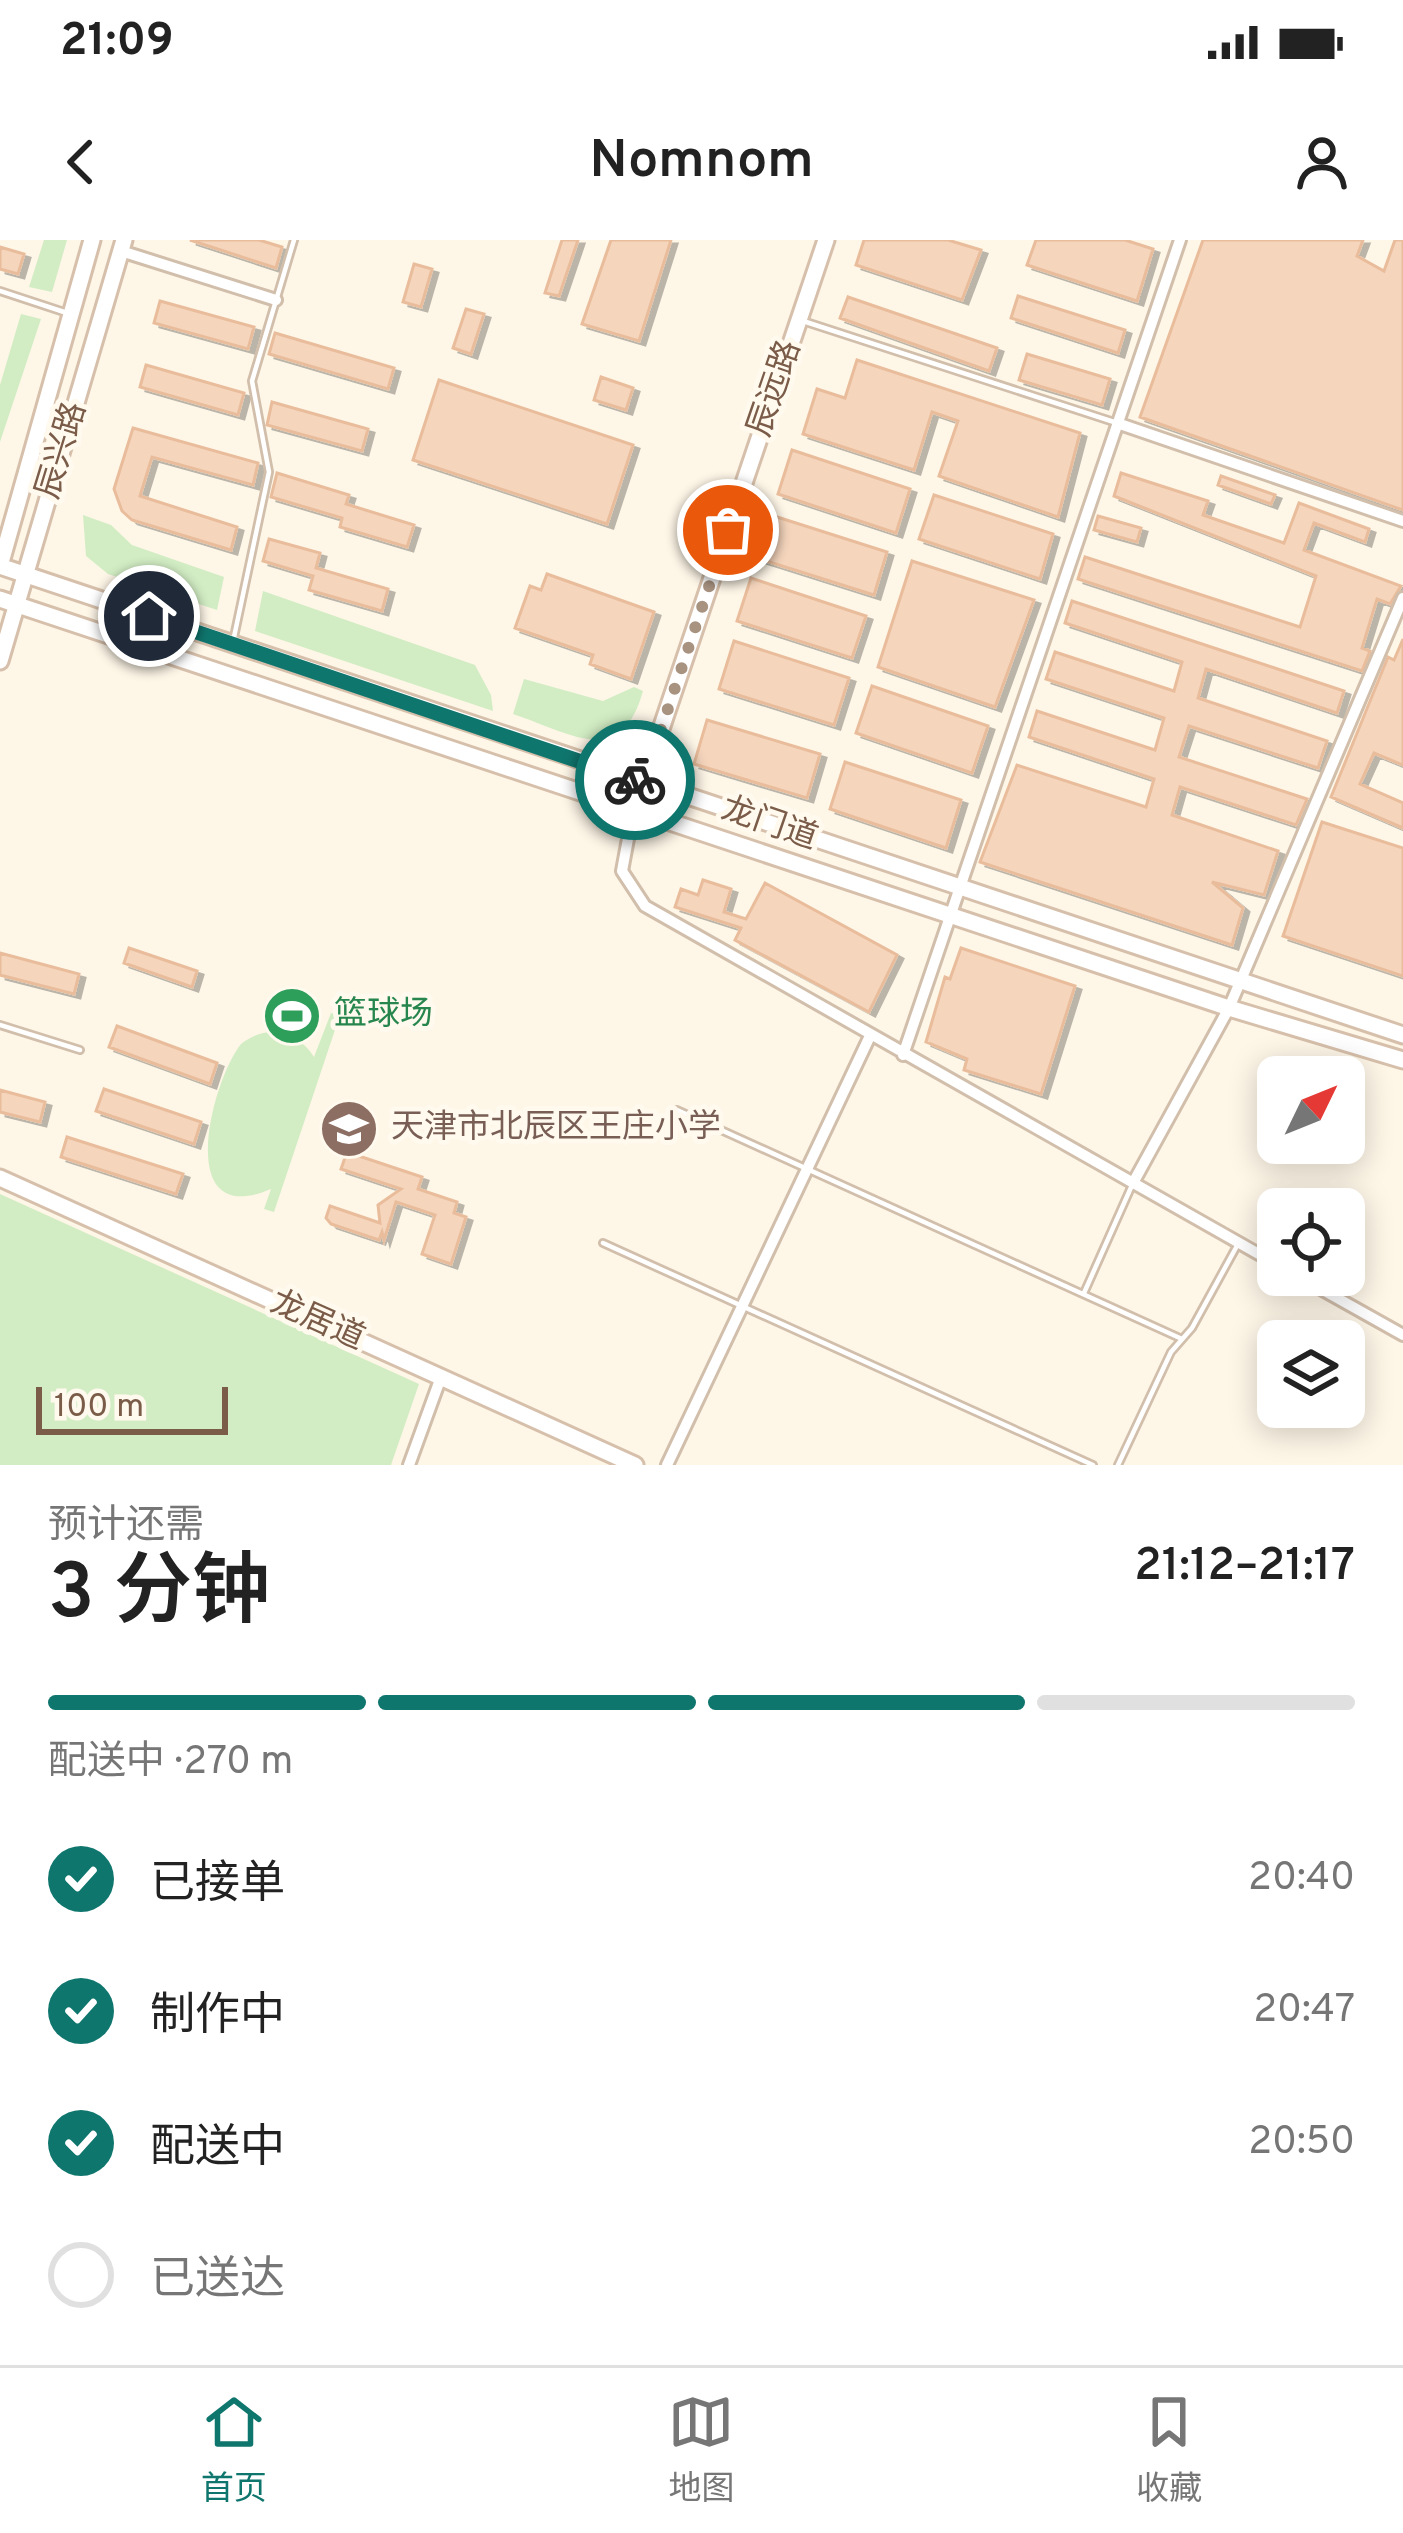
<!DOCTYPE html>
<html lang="zh">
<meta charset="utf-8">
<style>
:root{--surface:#fff;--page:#f2f2f2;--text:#222;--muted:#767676;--line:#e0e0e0;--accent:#0f766e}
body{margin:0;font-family:Overpass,"Noto Sans SC",sans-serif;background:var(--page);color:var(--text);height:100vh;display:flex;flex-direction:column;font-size:45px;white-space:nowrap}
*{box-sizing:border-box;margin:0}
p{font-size:39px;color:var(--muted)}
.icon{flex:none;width:66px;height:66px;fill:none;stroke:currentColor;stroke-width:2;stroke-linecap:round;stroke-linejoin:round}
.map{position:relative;height:1225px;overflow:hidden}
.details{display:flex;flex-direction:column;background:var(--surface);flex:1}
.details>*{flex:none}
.needle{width:78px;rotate:47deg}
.fabs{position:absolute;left:1257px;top:816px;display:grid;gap:24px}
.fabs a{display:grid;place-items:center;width:108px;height:108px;border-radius:18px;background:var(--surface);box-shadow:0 6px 30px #0003;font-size:60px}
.scale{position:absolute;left:36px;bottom:30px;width:192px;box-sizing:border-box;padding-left:12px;border:6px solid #7a5c49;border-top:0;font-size:33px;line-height:42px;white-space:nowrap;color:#7a5c49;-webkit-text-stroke:9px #fff9ee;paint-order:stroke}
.pin{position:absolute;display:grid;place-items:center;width:102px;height:102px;color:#fff;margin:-51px;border:6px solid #fff;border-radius:50%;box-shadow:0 3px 12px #0007}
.courier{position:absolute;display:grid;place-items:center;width:120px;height:120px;margin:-60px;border:9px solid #0f766e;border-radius:50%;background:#fff;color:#222;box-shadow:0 3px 15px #0007}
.summary em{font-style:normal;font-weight:600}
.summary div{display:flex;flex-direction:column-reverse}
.summary{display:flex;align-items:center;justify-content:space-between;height:204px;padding:0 48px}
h1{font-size:78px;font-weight:600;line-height:90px}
.bar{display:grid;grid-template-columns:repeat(4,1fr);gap:18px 12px;align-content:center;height:144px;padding:0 48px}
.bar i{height:15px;border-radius:9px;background:var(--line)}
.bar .active{background:var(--accent)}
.bar p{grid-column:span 4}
ol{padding:0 48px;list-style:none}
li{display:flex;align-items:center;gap:36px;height:132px}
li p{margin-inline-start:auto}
li .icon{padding:12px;border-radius:50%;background:var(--accent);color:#fff;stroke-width:4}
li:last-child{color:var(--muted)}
li i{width:66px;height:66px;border:6px solid var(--line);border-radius:50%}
.status{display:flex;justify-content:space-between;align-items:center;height:84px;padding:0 60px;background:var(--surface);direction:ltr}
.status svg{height:33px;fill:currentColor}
header{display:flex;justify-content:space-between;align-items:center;height:156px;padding:0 48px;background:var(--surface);font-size:54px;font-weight:600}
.menu{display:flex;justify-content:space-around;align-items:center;height:168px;border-top:3px solid var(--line);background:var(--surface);font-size:33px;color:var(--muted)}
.menu a{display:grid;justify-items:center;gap:6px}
.menu .active{color:var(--accent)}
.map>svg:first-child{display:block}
.green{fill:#d2edc4}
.building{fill:#f5d5bc;stroke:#e9bd9c;stroke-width:3;filter:url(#shadow)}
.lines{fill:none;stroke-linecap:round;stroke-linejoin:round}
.lane-casing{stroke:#d1beab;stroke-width:10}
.street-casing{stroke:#d1beab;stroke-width:16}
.secondary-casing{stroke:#d7c0ab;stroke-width:21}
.lane{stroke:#fff;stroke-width:4.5}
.street{stroke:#fff;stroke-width:10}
.secondary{stroke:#fff;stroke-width:15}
.done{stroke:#a89280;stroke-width:12;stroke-dasharray:0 21.6}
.route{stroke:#0f766e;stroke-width:15}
.labels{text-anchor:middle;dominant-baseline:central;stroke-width:10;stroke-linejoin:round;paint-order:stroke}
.street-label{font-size:33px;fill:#7a5c49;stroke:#fff9ee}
.leisure-label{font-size:33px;fill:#27864d;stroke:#fff9ee;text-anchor:start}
.education-label{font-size:33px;fill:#785e54;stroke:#fff9ee;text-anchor:start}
</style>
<div class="status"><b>21:09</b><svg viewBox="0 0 49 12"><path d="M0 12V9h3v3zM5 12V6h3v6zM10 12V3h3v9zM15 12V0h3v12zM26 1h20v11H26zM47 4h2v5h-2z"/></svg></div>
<header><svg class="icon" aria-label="back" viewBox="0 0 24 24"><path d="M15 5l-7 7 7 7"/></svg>Nomnom<svg class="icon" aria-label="person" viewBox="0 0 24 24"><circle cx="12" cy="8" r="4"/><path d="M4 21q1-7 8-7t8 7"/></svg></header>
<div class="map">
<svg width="1403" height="1225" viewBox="0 0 1403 1225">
<defs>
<filter id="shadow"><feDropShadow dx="6" dy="4" stdDeviation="0" flood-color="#0004"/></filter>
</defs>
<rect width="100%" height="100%" fill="#fef6e7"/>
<path class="green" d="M44 0H67L52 52 29 47Z
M21 74 41 79 0 202V145Z
M83 275 111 285 132 305 224 337 217 370 108 334 86 316Z
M263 351 475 425 491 455 493 471 255 391Z
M524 439 603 461 634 447 643 451C621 530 570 493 513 474Z
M271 755 321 771 312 798 263 782Z
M331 773 340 775 274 972 264 969 271 949C172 991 212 840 241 804 267 783 298 791 314 817Z
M0 954 419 1144 391 1225H0Z"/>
<path class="building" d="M190 0H259L282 7 276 28Z
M562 0H578L559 56 545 53Z
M611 0H671L639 101 582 84Z
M864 0H948L981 10 962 60 856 25Z
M1036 0H1125L1153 9 1137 61 1027 25Z
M1203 0H1363L1357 16 1384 31 1395 0H1403V270L1140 177Z
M0 7 24 14 18 34 0 29Z
M414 24 432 29 421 67 403 62Z
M1018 56 1125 90 1118 113 1011 78Z
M848 57 997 108 989 131 840 78Z
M160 61 254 87 248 109 154 83Z
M466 69 484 74 471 114 453 108Z
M275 93 394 128 388 149 269 114Z
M1027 114 1110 139 1102 165 1019 140Z
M857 120 1080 193 1058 277 939 236 958 181 932 172 914 230 803 194 817 149 845 158Z
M146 125 244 153 238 175 140 147Z
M601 137 633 148 626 170 594 160Z
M439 140 633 205 607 284 413 220Z
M272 162 368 189 362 211 267 185Z
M133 188 258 223 253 245 152 217 140 256 237 287 231 310 132 280 122 271 114 249Z
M792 210 910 249 896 293 778 254Z
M277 233 349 255 346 264 414 285 407 307 340 287 342 278 271 257Z
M1121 233 1208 261 1203 275 1284 303 1299 263 1369 289 1365 302 1314 283 1304 310 1401 346 1390 364 1377 359 1362 408 1370 411 1362 431 1078 339 1085 317 1300 387 1316 336 1114 256Z
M1221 236 1275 255 1271 264 1218 245Z
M934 255 1053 294 1040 339 919 299Z
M774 276 887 312 874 355 760 319Z
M1098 276 1141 288 1137 302 1094 290Z
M269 299 320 313 316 328 388 349 382 371 309 350 313 336 263 321Z
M912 321 1034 360 995 467 878 427Z
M547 334 654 372 631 439 590 424 593 415 515 388 530 346 541 350Z
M751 338 866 376 852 418 737 381Z
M1072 361 1344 451 1337 473 1206 429 1198 458 1327 501 1318 528 1189 486 1179 517 1307 559 1296 585 1180 547 1172 575 1278 611 1264 655 1212 642 1243 668 1232 705 980 622 1017 525 1146 567 1154 539 1029 497 1037 471 1155 510 1164 478 1046 439 1055 412 1174 451 1182 422 1065 383Z
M1403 399V525L1374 513 1360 544 1403 563V588L1331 557 1388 417 1394 420Z
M734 401 849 438 834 485 719 449Z
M872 446 988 486 972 533 856 493Z
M707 480 820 514 807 558 694 524Z
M845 522 961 560 946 608 830 569Z
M1322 582 1403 608V736L1283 696Z
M703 640 731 649 724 672 746 679 765 643 897 715 869 772 735 700 741 688 675 667 681 649 698 655Z
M129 708 197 731 192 747 124 723Z
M961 708 1075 746 1041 854 964 830 967 819 926 802 945 737 950 739Z
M0 713 79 734 74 754 0 735Z
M117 786 217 823 210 844 109 807Z
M104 849 201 882 194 904 96 871Z
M0 850 45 862 40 882 0 872Z
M67 897 183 934 176 954 61 917Z
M347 912 422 937 418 949 457 962 454 973 466 977 451 1024 422 1014 435 975 396 962 384 1000 382 992 379 1000 331 984 326 978 330 966 380 983 378 965 401 949 341 929Z"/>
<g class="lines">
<defs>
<path id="lane" d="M0 51 64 72
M803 81 1117 183
M234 397 269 232 252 141 294 0
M0 785 80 810
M677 870 1182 1099
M603 1003 1093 1225
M1084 1053 1133 943
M1118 1225 1171 1112 1192 1088 1238 1004"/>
<path id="street" d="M121 11 276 60
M1117 183 1403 281
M633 572 622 631 645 666 1278 1025
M903 815 1180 0
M1133 943 1229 768 1403 358
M1296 1035 1403 1095
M409 1225 441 1137
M667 1225 870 796"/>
<path id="secondary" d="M0 326 1403 795
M0 326 92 0
M0 359 1229 768 1403 820
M0 421 124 0
M633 572 826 0
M0 938 635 1225"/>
</defs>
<use href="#lane" class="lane-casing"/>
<use href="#street" class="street-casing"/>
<use href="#secondary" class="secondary-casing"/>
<use href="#lane" class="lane"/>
<use href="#street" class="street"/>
<use href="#secondary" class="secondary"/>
</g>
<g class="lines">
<path class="done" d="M635 540 643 543 728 290"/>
<path class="route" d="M149 376 635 540"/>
</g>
<defs>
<symbol id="stadium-disc" viewBox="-11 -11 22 22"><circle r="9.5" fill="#2e9e5b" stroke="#fff9ee"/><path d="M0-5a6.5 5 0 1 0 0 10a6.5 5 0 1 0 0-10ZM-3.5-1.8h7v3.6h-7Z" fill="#fff"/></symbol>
<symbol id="school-disc" viewBox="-11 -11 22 22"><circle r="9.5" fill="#8d6e63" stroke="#fff9ee"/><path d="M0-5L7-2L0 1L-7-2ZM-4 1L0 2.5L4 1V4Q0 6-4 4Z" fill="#fff"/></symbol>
</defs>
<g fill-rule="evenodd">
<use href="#stadium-disc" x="259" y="743" width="66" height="66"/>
<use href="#school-disc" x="316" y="856" width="66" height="66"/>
</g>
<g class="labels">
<g class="street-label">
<text transform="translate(776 149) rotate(-71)">辰远路</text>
<text transform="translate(63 211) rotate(-73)">辰兴路</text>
<text transform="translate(769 585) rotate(19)">龙门道</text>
<text transform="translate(317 1082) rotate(24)">龙居道</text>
</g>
<g class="leisure-label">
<text x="334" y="776">篮球场</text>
</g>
<g class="education-label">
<text x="391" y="889">天津市北辰区王庄小学</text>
</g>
</g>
</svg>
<div class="fabs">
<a><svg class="needle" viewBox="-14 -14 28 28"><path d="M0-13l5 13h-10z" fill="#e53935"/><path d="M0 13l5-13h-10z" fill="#767676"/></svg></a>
<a><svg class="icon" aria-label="locate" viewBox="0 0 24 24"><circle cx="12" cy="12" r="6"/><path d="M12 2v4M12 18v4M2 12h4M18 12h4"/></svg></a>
<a><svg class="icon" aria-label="layers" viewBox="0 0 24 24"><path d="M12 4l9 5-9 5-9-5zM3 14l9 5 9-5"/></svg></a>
</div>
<div class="scale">100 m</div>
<div class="pin" style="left:728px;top:290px;background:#ea580c"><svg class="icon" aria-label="bag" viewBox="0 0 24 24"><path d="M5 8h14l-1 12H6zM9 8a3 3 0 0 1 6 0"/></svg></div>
<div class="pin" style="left:149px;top:376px;background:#1f2937"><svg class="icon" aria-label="home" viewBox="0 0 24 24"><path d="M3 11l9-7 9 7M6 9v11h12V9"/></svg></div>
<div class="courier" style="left:635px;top:540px"><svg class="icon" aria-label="bike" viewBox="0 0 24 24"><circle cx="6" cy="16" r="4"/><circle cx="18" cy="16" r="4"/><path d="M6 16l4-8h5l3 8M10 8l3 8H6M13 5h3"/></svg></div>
</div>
<section class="details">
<div class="summary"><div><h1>3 分钟</h1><p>预计还需</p></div><em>21:12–21:17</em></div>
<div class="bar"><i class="active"></i><i class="active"></i><i class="active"></i><i></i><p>配送中 · 270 m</p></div>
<ol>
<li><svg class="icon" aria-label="check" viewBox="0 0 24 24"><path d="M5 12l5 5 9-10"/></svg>已接单<p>20:40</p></li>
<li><svg class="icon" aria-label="check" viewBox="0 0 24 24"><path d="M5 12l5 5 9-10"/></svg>制作中<p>20:47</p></li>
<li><svg class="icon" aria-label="check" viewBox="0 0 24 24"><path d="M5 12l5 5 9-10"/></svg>配送中<p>20:50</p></li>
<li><i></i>已送达</li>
</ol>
</section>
<nav class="menu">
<a class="active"><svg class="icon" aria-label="home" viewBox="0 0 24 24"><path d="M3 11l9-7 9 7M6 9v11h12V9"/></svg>首页</a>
<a><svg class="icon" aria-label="map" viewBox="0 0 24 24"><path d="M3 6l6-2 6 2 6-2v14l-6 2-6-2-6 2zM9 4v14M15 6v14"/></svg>地图</a>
<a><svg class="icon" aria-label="saved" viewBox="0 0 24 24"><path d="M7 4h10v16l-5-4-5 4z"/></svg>收藏</a>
</nav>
